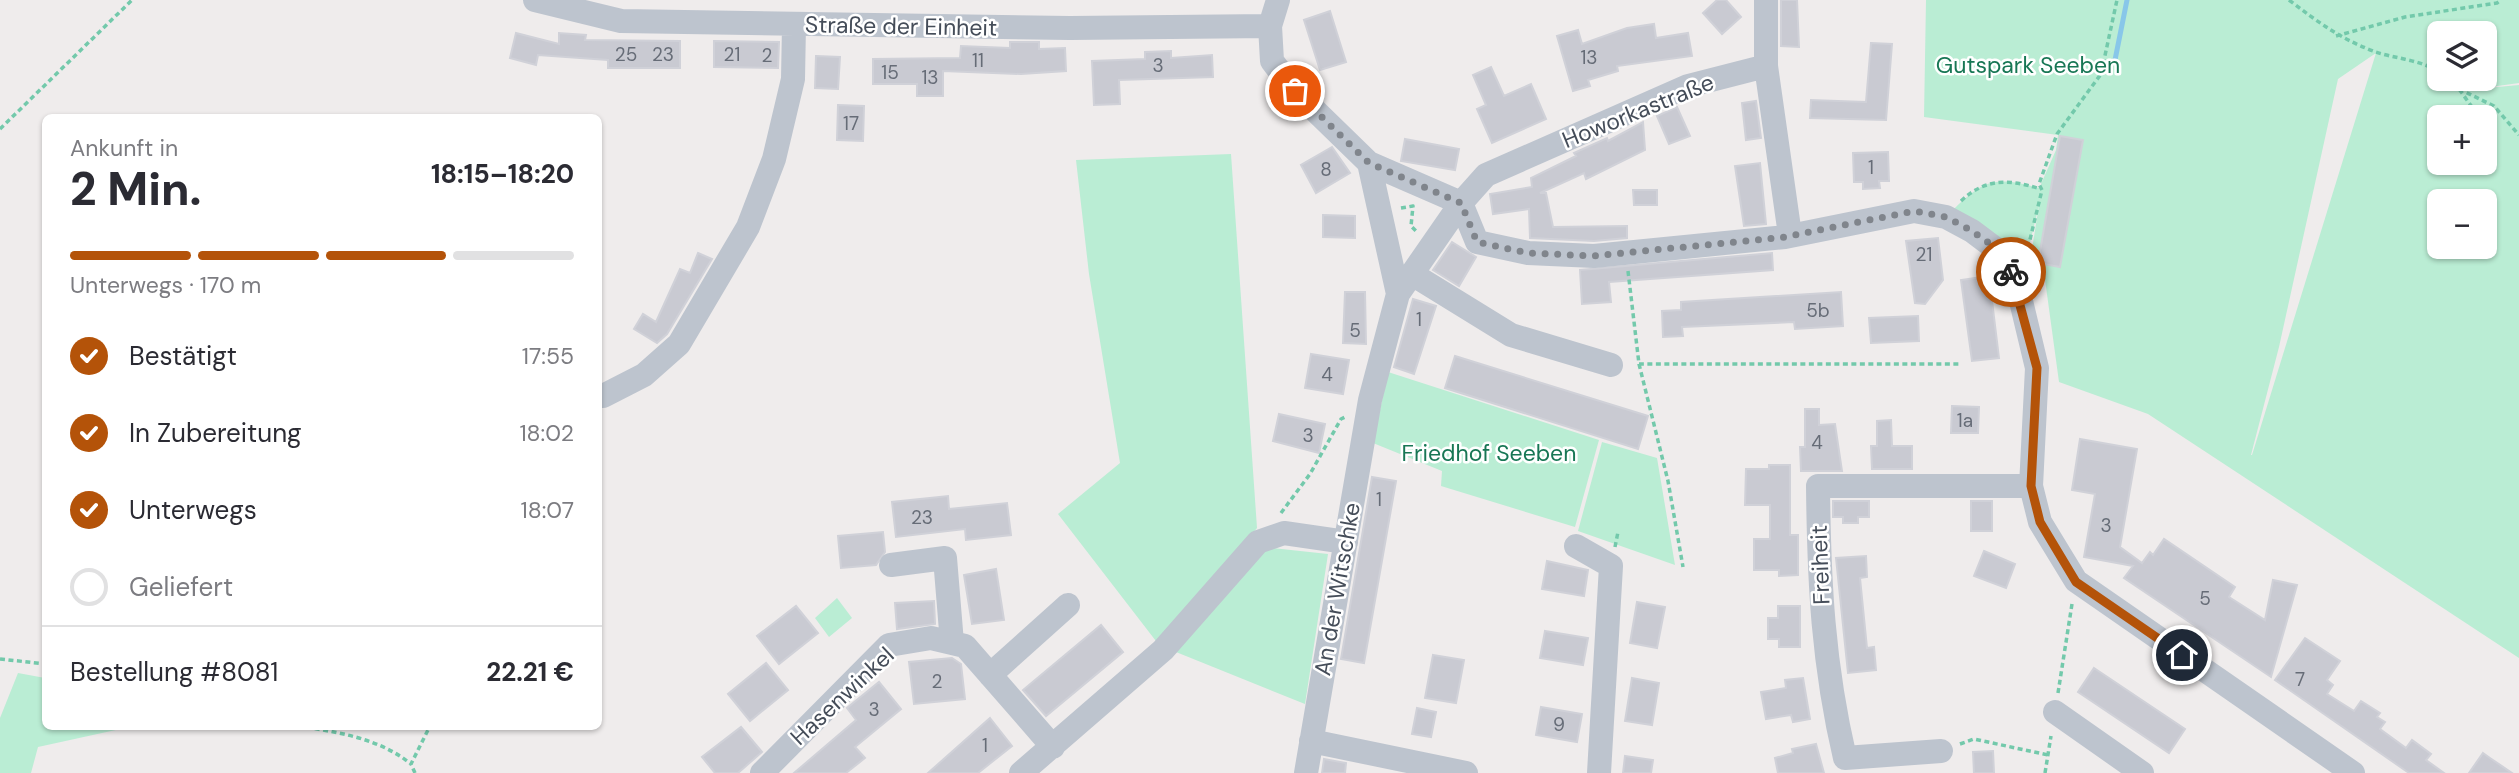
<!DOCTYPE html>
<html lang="de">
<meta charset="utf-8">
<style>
:root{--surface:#fff;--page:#f7f7f7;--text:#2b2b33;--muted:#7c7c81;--line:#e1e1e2;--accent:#b45309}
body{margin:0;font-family:"DM Sans",sans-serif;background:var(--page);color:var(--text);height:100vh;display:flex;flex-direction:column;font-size:26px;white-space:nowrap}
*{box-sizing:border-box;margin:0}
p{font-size:23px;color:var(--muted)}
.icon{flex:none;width:38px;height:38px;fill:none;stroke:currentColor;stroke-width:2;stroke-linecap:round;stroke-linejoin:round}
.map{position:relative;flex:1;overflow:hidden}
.sheet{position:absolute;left:42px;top:114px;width:560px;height:616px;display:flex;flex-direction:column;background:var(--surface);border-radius:10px;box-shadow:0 2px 5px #0004}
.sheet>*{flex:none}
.controls{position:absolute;left:2427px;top:21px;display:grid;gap:14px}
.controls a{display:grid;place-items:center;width:70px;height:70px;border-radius:10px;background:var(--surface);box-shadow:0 2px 5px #0004;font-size:35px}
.pin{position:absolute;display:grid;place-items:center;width:60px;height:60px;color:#fff;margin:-30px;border:4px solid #fff;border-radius:50%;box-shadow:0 2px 7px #0007}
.courier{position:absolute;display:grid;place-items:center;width:70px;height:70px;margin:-35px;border:5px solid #b45309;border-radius:50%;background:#fff;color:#222;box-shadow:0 2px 9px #0007}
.head em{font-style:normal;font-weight:800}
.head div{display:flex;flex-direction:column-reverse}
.head{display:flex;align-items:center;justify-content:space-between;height:119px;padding:0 28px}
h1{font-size:46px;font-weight:800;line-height:52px}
.bar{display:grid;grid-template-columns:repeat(4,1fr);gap:10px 7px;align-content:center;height:84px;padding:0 28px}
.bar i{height:9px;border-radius:5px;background:var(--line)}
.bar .current{background:var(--accent)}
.bar p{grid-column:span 4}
.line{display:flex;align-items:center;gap:18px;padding:0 28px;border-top:2px solid var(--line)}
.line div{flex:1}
ol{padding:0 28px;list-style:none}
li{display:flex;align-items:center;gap:21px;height:77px}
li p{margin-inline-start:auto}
li .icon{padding:7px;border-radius:50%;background:var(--accent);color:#fff;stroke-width:4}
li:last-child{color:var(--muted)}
li i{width:38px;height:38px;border:4px solid var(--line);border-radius:50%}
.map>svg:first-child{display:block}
.green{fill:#baedd4;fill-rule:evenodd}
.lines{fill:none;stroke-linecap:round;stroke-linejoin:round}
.stream{stroke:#88c7e9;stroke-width:5}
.building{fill:#c9cad2;stroke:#d0d1d8;stroke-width:2}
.path{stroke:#73c9ab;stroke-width:3.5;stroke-dasharray:5 3.5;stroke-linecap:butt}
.minor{stroke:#bdc4ce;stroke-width:24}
.done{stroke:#80858c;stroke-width:7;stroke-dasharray:0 12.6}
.route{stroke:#b45309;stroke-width:9}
.labels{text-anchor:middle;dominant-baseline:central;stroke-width:5;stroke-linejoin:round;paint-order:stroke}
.number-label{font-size:19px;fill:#666c77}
.street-label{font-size:23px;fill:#454d59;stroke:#fff}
.park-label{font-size:23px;fill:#187755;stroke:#fff}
</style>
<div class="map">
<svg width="2519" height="773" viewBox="0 0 2519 773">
<rect width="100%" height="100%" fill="#efecec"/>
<path class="green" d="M1926 0H2519V83L2476 89 2519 85V658L2148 414 2059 382 2043 265 2030 262 2039 205 2027 255 2015 276 1946 217C1982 181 1991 174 2042 189L2041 184 2056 150 2058 135 1924 117ZM2440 33H2485V79H2440ZM2376 53 2252 455H2251L2279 347 2338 79ZM2440 117H2485V163H2440ZM2440 201H2485V247H2440Z
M1231 154 1257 528 1159 645 1058 514 1120 463 1089 274 1076 160Z
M1388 372 1599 440 1575 527 1441 486 1442 471 1373 443Z
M1602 442 1657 458 1675 565 1578 531Z
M1263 547 1328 554 1305 704 1171 650Z
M837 598 852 618 829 637 815 618Z
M18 673 45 678 46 726H134L38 747 31 773H0V718Z"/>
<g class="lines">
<path class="stream" d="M2115 60 2127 0"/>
</g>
<path class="building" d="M1717 0H1726L1741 17 1722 34 1703 13Z
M1781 0H1797L1799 47 1781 46Z
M1330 11 1346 62 1320 70 1304 20Z
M1654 24 1656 38 1688 33 1692 56 1617 66 1618 71 1588 80 1590 86 1573 91 1557 36 1578 30 1582 44 1627 28Z
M516 33 559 44V33L586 35 585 40 680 41V68H608V60L538 55 536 65 510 58Z
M714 41 779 42 778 68 714 67Z
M1010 42H1039V49L1065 48 1066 71 1021 74 943 71V96H917V84H873V59L960 58 961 46 1010 48Z
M1871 43 1892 44 1886 120 1810 118 1811 100 1866 102Z
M1171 51V58L1212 55 1213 77 1119 80 1120 104 1094 105 1092 61 1145 59V52Z
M816 56 840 57 838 89 815 88Z
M1491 67 1504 96 1531 84 1546 119 1492 143 1477 109 1486 105 1473 75Z
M1756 101 1761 138 1746 140 1742 103Z
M838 105 864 106 863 141 837 140Z
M1677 107 1690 136 1669 144 1657 116Z
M1643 122 1645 150 1586 179 1584 173 1540 193H1546L1553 227 1627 226V238L1594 241 1530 238 1529 209 1493 214 1490 194 1532 187 1531 178 1576 156 1574 153 1607 138 1608 141Z
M2060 136 2083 140 2060 267 2038 263Z
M1405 139 1459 149 1455 170 1401 161Z
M1332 147 1350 173 1316 193 1301 165Z
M1888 152 1889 181H1879L1880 188 1863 189V182H1854L1853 153Z
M1760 163 1766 224 1744 226 1735 166Z
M1633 190H1657V205H1634Z
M1323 215 1355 216V238L1323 237Z
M1938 238 1943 280 1925 304 1915 303 1906 241Z
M1452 242 1476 257 1459 286 1433 270Z
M698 253 712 259 667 334 657 343 634 329 643 314 656 322 680 269 690 273Z
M1772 253 1773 270 1609 282 1611 302 1582 304 1580 270Z
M1989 276 1999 358 1972 361 1961 280Z
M1345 292H1365L1366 344 1343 343Z
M1841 292 1843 326 1795 329 1794 322 1682 327 1683 336 1663 337 1662 311 1681 310V302Z
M1413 299 1436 306 1414 374 1394 367Z
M1918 316 1919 341 1871 343 1869 318Z
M1311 354 1349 360 1343 394 1305 388Z
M1455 356 1648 416 1638 449 1445 388Z
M1952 406 1979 407 1978 433H1951Z
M1805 409H1819V425L1835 424 1842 471H1801L1800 447H1805Z
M1279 414 1325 424 1319 453 1273 441Z
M1891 420 1892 446H1912V469H1872L1871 446H1877V421Z
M2080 439 2137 449 2120 547 2142 563 2150 552 2153 555 2164 539 2235 587 2229 597 2265 620 2273 580 2297 585 2271 677 2124 578 2133 566 2084 557 2095 494 2072 490Z
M1769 465H1790V535H1798V575L1779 576V570H1754V539H1770V505H1745L1746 469H1769Z
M1372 477 1396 481 1364 663 1341 659Z
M948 496 949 509 1007 503 1011 535 966 540 965 529 896 537 892 502Z
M1833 501H1869V517H1858V523H1843V517H1833Z
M1971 501H1992V531H1971Z
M883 532 885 552 876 565 841 568 838 536Z
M1984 551 2015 564 2006 588 1974 576Z
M1866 556 1867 577 1860 578 1867 648 1874 647 1876 670 1848 673 1836 558Z
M1547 561 1588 570 1584 596 1542 589Z
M996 569 1004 620 972 624 964 575Z
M934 601 935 624 897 629 895 603Z
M1637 602 1665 607 1657 648 1630 643Z
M796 606 818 633 779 664 757 636Z
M1778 606H1800V647H1779V639H1768V618H1778Z
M1101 625 1123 652 1046 716 1023 690Z
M1545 631 1588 638 1583 665 1540 658Z
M2305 638 2340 661 2327 680 2333 685 2327 694 2354 711 2361 701 2380 713 2377 717 2385 722 2380 729 2406 748 2412 740 2431 754 2426 760 2444 773H2409L2275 680Z
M1433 655 1464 660 1456 703 1425 698Z
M952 658 961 664 965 699 914 704 909 662Z
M766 663 788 690 750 721 728 694Z
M2094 668 2185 729 2169 753 2078 692Z
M1632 678 1659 683 1652 725 1625 721Z
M1803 678 1810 719 1793 722 1791 715 1766 719 1761 692 1786 688 1785 680Z
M879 682 901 709 855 747 865 758 846 773H794L856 720 847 708Z
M1541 707 1582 714 1577 742 1536 735Z
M1417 708 1436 712 1431 737 1412 734Z
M990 718 1012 746 978 773H928Z
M741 727 762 752 738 773H715L702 757Z
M1816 744 1824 773H1778L1775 758 1793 753 1792 749Z
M1993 751 1994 773H1974L1973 752Z
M2483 753 2490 758 2512 773H2469Z
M1625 756 1653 760 1651 773H1623Z
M1324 759 1346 763 1345 773H1322Z"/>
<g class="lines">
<path class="path" d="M2289 0C2318 22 2339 38 2373 51 2394 59 2421 59 2440 73
M2336 36 2405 17 2497 3 2501 0
M2446 79 2459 89 2477 114
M2459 89 2494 106 2519 135
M0 129 132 0
M1961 201C1985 178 2010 179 2040 189
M1401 208 1413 206 1411 226 1417 232
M2026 256 2042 190 2039 184 2057 134 2101 74 2117 0
M1628 271 1639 364H1959
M1639 364 1668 481 1683 567
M1281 513 1310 474 1341 419 1347 416
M1615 547 1618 532
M0 659 46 664
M2058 693 2072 604
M298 726C337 732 379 738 411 764
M1960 744 1974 739 2048 755
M415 773 411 764 430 726
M2045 773 2051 736"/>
<path class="minor" d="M535 0 621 21 1070 28 1270 26
M1278 0 1270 26 1272 61 1295 91 1369 163 1461 203
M1766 0V66L1790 235
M1369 163 1398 294
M1461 203 1477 242 1528 253 1594 256 1785 237 1914 211 1946 217 1972 231 1996 249 2015 276 2037 368 2031 486 2040 522 2076 581 2353 773
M1412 274 1511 335 1611 365
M603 396 644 375 679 344 748 227 774 159 793 79 794 25
M1576 546 1611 566 1599 773
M891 565 945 558 952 643
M990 675 1068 605
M2055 712 2142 773
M1311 741 1466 773
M1941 751 1845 758C1823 664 1819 583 1818 486H2031
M762 773 889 645 931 638 965 646 1053 747
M1021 773 1163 650 1258 542 1284 533 1346 542
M1306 773 1370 400 1398 294 1461 203 1486 175 1688 86 1766 66"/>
</g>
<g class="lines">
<path class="done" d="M1295 91 1369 163 1461 203 1477 242 1528 253 1594 256 1785 237 1914 211 1946 217 1972 231 1996 248 2011 272"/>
<path class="route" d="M2011 272 2037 368 2031 486 2040 522 2076 582 2182 655"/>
</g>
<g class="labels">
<g class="number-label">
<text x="626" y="54">25</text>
<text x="663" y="54">23</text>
<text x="732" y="54">21</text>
<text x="767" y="55">2</text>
<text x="1589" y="57">13</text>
<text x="978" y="60">11</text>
<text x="1158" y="65">3</text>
<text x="890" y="72">15</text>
<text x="930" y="77">13</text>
<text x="851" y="123">17</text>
<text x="1871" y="167">1</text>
<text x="1326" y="169">8</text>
<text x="1924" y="254">21</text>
<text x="1818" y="310">5b</text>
<text x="1419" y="319">1</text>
<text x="1355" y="330">5</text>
<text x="1327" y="374">4</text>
<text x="1965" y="420">1a</text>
<text x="1308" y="435">3</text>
<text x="1817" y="442">4</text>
<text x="1379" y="499">1</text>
<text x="922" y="517">23</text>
<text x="2106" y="525">3</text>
<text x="2205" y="598">5</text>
<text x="2300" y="679">7</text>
<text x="937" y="681">2</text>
<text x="874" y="709">3</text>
<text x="1559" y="724">9</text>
<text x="985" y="745">1</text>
</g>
<g class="street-label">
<text transform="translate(901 26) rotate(1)">Straße der Einheit</text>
<text transform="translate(1638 111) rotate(-22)">Howorkastraße</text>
<text transform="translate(1820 565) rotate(-92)">Freiheit</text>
<text transform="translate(1337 589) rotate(-80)">An der Witschke</text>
<text transform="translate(842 696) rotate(-43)">Hasenwinkel</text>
</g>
<g class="park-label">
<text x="2028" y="65">Gutspark Seeben</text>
<text x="1489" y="453">Friedhof Seeben</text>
</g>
</g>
</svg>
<div class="controls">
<a><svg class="icon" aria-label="layers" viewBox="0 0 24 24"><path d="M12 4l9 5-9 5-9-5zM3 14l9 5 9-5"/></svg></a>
<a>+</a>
<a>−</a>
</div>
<div class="pin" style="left:1295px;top:91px;background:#ea580c"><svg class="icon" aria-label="bag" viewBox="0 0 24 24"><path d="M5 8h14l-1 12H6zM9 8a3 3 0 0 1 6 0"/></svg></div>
<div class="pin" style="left:2182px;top:655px;background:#1f2937"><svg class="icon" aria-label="home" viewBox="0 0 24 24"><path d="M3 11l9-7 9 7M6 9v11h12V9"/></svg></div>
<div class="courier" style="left:2011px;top:272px"><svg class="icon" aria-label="bike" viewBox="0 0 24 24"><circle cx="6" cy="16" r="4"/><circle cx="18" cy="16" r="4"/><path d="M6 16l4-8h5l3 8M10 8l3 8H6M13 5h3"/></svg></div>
<section class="sheet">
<div class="head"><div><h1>2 Min.</h1><p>Ankunft in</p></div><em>18:15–18:20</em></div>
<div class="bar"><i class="current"></i><i class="current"></i><i class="current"></i><i></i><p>Unterwegs · 170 m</p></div>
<ol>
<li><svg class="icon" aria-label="check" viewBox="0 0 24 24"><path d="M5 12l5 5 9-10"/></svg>Bestätigt<p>17:55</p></li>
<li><svg class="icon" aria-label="check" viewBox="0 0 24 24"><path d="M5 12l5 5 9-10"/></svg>In Zubereitung<p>18:02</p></li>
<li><svg class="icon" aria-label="check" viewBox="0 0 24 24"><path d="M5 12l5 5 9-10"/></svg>Unterwegs<p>18:07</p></li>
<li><i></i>Geliefert</li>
</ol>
<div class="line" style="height:91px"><div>Bestellung #8081</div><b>22.21 €</b></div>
</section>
</div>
